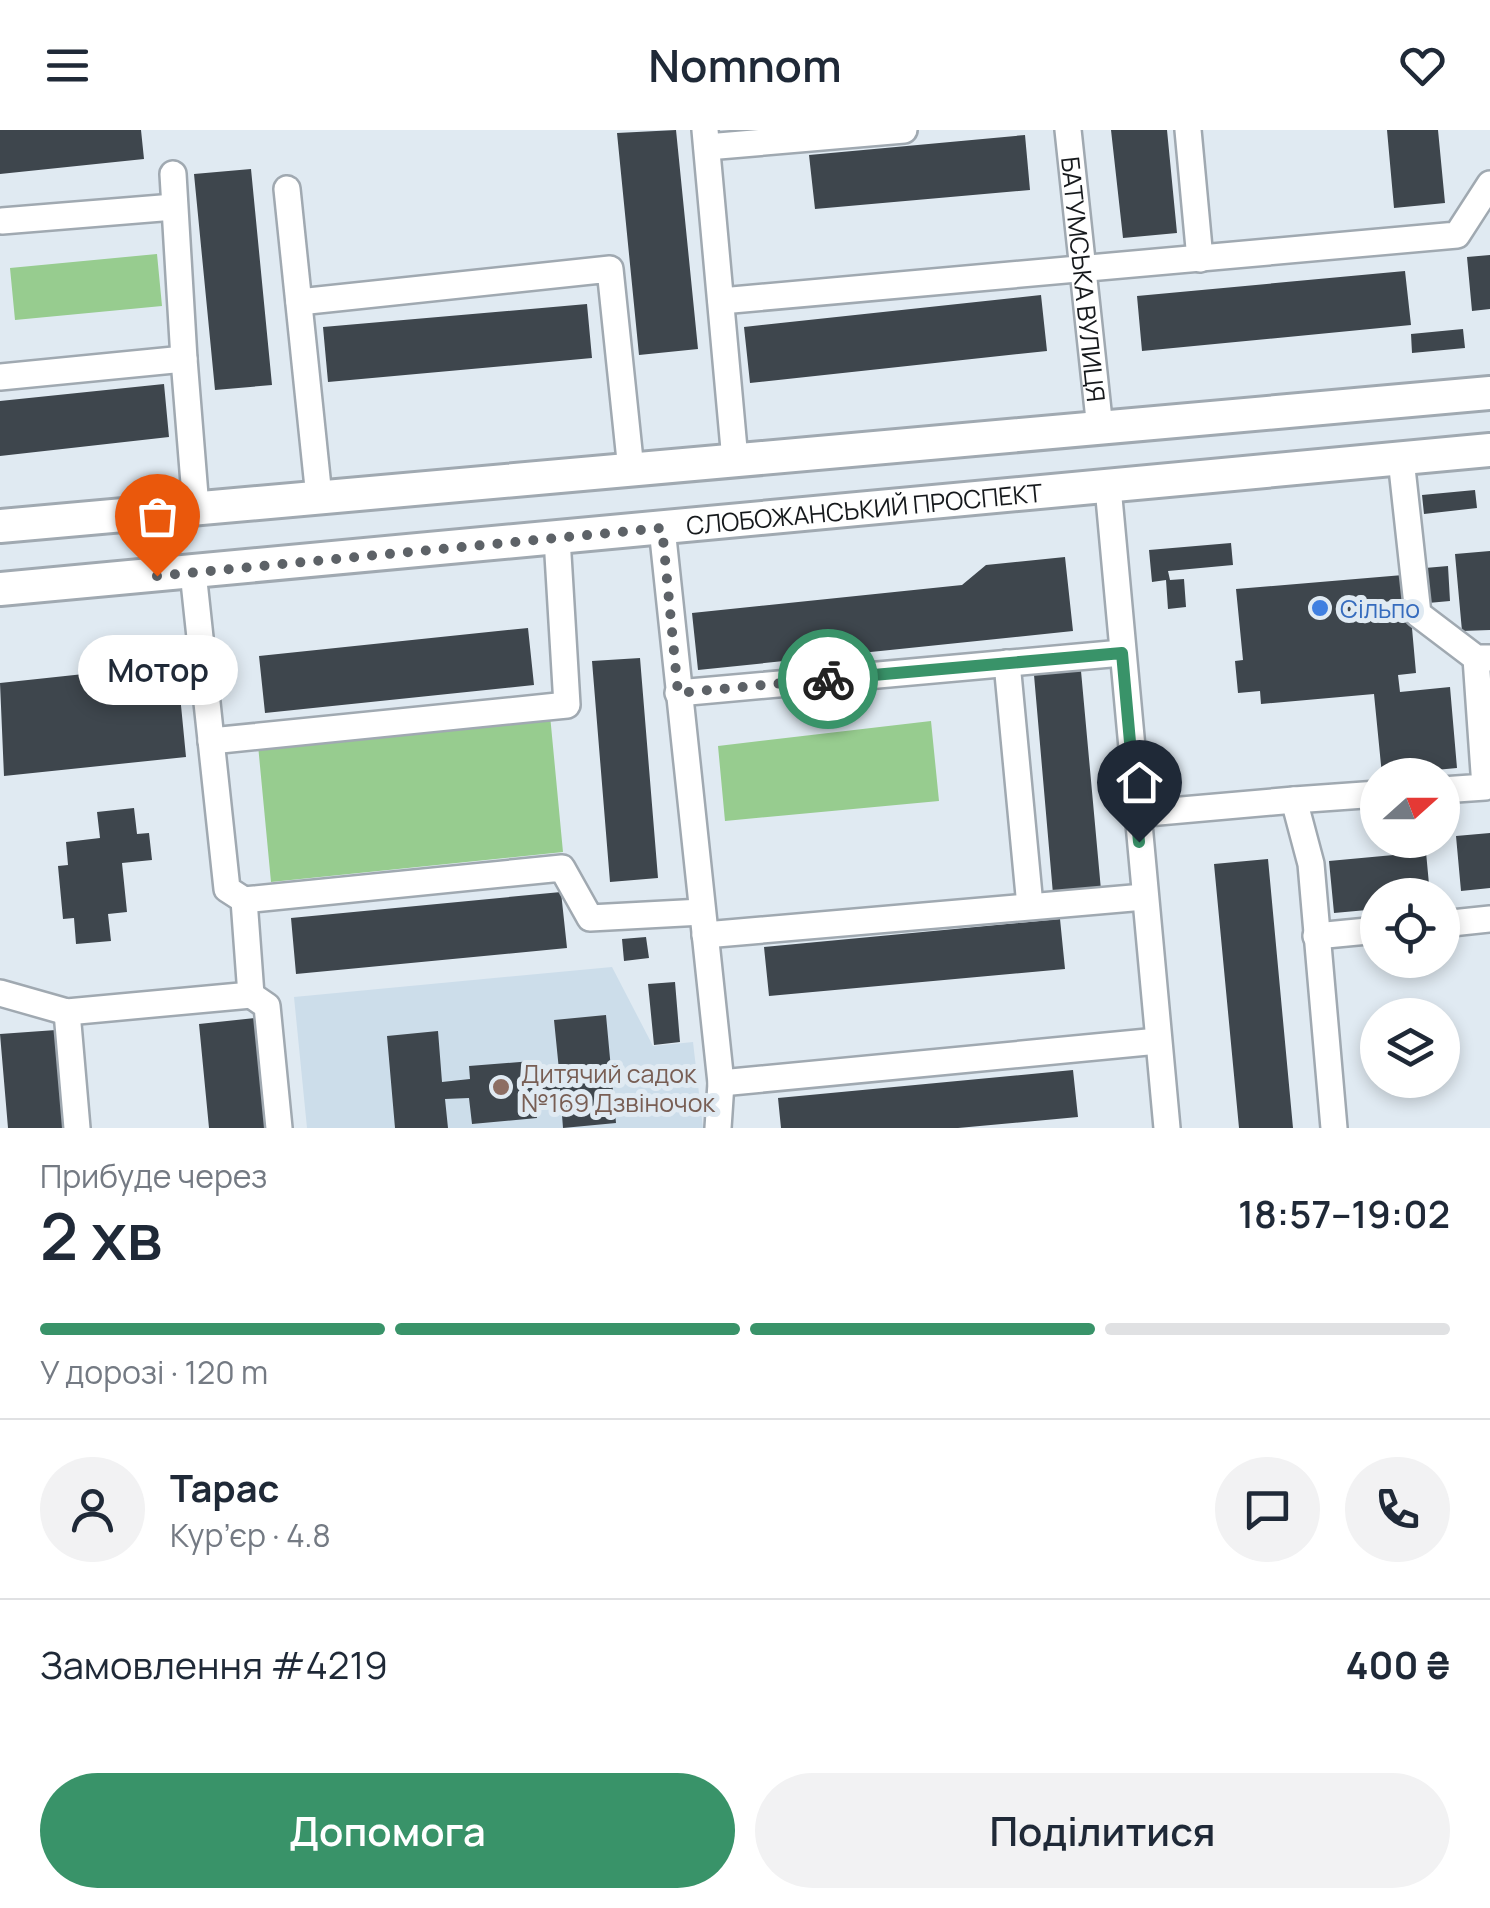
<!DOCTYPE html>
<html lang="uk">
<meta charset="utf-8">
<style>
:root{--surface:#fff;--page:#f2f2f3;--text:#1f2937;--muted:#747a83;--line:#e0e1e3;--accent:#399369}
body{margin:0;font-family:Manrope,sans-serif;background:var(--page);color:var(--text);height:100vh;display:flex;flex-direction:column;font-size:38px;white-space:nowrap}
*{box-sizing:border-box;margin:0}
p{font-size:32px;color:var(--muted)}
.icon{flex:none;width:55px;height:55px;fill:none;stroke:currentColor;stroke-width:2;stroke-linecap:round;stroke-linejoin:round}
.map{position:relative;height:998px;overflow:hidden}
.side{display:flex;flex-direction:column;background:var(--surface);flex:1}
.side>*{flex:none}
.needle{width:65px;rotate:69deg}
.fabs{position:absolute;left:1360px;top:628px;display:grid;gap:20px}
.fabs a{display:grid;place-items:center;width:100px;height:100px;border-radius:50%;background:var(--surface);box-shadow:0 5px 15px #0003;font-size:50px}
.pin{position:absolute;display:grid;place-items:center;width:85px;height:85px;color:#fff;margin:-102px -42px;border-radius:50% 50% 50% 0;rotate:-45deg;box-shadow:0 0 10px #0007}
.pin .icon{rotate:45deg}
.courier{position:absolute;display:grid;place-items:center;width:100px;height:100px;margin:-50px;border:8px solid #399369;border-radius:50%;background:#fff;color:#222;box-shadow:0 2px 12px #0007}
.bubble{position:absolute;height:70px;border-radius:35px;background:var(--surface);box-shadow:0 5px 15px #0003;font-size:32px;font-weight:600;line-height:70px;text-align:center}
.overview em{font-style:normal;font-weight:600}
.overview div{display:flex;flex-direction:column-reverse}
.overview{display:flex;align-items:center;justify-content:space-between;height:170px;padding:0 40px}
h1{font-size:65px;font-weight:600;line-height:75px}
.bar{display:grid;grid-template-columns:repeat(4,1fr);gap:15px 10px;align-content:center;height:120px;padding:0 40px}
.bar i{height:12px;border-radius:8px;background:var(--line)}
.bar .on{background:var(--accent)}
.bar p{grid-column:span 4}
.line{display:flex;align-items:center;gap:25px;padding:0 40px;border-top:2px solid var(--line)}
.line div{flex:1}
.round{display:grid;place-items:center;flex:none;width:105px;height:105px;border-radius:52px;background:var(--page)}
.primary-button{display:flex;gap:20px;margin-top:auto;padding:20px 40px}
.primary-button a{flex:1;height:115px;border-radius:60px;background:var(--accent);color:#fff;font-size:40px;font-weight:600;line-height:115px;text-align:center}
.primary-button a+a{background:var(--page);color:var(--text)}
header{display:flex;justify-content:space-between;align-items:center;height:130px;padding:0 40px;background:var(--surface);font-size:45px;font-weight:600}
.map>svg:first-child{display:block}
.built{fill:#ccddea}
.green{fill:#97cc8f}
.building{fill:#3e464d}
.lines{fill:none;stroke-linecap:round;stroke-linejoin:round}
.minor-casing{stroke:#a0a9b1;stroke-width:30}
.major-casing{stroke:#a0a9b1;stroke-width:38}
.minor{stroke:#fff;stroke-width:25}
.major{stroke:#fff;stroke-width:32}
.done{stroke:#5d6267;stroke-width:10;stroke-dasharray:0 18}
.route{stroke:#399369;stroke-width:12}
.shop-dot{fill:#3f7fe0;stroke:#e0eaf2;stroke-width:4}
.education-dot{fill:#8d6e63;stroke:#e0eaf2;stroke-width:4}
.labels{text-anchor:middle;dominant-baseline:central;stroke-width:10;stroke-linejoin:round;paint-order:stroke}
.street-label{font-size:25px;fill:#16191c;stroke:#e0eaf2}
.shop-label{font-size:25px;fill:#366cbe;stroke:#e0eaf2;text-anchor:start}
.education-label{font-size:25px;fill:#785e54;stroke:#e0eaf2;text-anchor:start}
</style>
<header><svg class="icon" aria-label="menu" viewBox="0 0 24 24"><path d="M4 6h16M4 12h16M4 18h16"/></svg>Nomnom<svg class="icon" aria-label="heart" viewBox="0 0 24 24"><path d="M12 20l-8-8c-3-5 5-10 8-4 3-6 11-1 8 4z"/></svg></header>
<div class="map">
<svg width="1490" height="998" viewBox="0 0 1490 998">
<rect width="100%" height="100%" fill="#e0eaf2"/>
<path class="built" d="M612 837 653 916 693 912 703 998H307L294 867Z"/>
<path class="green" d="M157 124 162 176 15 190 10 138Z
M550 585 563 722 271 752 258 615Z
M931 591 939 671 725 691 718 616Z"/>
<path class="building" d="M0 0H141L144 29 0 44Z
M676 0 698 219 639 225 617 3Z
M1111 0H1167L1177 103 1123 108Z
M1387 0H1438L1445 73 1394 78Z
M1025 5 1030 60 815 79 809 25Z
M251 39 272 255 215 260 194 44Z
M1490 125V179L1472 181 1467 127Z
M1405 141 1411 195 1142 221 1137 166Z
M1041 165 1047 221 750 253 744 197Z
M587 174 592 228 328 252 323 197Z
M1463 199 1465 218 1412 223 1411 204Z
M164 254 169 307 0 326V271Z
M1475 360 1477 378 1424 384 1422 365Z
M1231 413 1233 435 1168 441 1170 450 1184 449 1186 477 1168 479 1166 450 1152 452 1149 420Z
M1490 421V500L1462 501 1455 424Z
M1065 427 1073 501 698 540 692 483 962 455 986 435Z
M1448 436 1450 471 1428 473 1425 438Z
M1403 445 1406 470 1382 472 1384 489 1411 487 1416 543 1398 545 1400 562 1450 557 1457 638 1382 645 1374 564 1261 574 1260 561 1238 563 1235 531 1243 530 1236 459Z
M528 498 534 555 265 583 259 526Z
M640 528 658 748 610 752 592 531Z
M177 534 186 627 4 646 0 553Z
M1081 541 1101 760 1053 764 1034 545Z
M134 678 137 704 149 703 152 730 122 733 127 782 108 784 111 811 76 814 74 788 63 789 58 736 68 735 66 712 100 708 97 682Z
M1490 703V758L1461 761 1456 706Z
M1426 722 1430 765H1378V779L1334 783 1329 731Z
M1268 729 1293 998H1239L1214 734Z
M561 762 567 818 296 844 291 788Z
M1060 789 1065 839 769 866 764 817Z
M646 807 649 828 624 831 622 809Z
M675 852 680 912 654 915 648 854Z
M606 885 616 993 563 998 560 959 534 962 537 988 472 994 469 968 445 969 448 998H395L387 906 438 901 442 952 470 949 469 936 532 931 533 942 559 940 554 890Z
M255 888 266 998H209L199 894Z
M56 900 64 998H8L0 904Z
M1073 940 1078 987 958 998H781L778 968Z"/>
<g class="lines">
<defs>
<g id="minor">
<path d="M705 0 735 330"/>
<path id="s1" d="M1068 0 1100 299"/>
<path d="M1188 0 1200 129"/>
<path d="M707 17 904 0"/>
<path d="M173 44 184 229"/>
<path d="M287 59 319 367"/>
<path d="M2 91 174 77"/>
<path d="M721 171 1457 105 1490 54"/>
<path d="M299 172 610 139 631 340"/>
<path d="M0 247 184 229 196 378"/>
<path d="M1401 329 1418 484 1476 528H1490"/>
<path d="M1108 357 1167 998"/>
<path d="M662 398 721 953 718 998"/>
<path d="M193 442 227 759 244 770 251 865 267 876 279 998"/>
<path d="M1007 533 1030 776"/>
<path d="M678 563 1122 523"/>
<path d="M211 611 567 575 557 408"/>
<path d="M1442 660 1485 657 1476 528"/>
<path d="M1294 670 1378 664"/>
<path d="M1136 684 1294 670 1311 734 1334 998"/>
<path d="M244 770 562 738 590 788 702 782"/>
<path d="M1442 794 1490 789"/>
<path d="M705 805 1144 767"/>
<path d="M1316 806 1378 800"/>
<path d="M0 863 67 882 251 865"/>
<path d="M67 882 77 998"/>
<path d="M721 953 1158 911"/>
</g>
<g id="major">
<path d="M0 396 1490 263"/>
<path id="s2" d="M0 459 1490 320"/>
</g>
</defs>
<use href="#minor" class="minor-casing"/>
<use href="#major" class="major-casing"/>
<use href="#minor" class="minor"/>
<use href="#major" class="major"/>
</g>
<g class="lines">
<path class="done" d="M157 446 662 398 678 563 828 549"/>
<path class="route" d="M828 549 1122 523 1139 712"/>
</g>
<circle class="shop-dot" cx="1320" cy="478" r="10"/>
<circle class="education-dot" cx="501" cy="957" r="10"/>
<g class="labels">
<g class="street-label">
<text stroke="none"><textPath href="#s1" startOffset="150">БАТУМСЬКА ВУЛИЦЯ</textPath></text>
<text stroke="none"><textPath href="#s2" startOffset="868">СЛОБОЖАНСЬКИЙ ПРОСПЕКТ</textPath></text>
</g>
<g class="shop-label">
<text x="1340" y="478">Сільпо</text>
</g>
<g class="education-label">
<text x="521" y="943">Дитячий садок<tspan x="521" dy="29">№169 Дзвіночок</tspan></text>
</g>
</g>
</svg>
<div class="fabs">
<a><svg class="needle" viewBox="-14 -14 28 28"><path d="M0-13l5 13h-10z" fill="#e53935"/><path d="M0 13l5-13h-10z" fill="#747a83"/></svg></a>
<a><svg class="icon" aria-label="locate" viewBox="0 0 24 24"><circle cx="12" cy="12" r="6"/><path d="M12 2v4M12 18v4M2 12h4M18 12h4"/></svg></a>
<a><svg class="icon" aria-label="layers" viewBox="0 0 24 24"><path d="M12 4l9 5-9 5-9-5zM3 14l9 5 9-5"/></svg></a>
</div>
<div class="pin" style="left:157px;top:446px;background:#ea580c"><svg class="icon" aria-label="bag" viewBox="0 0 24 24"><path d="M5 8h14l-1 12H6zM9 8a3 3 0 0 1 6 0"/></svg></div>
<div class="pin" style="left:1139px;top:712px;background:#1f2937"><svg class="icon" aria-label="home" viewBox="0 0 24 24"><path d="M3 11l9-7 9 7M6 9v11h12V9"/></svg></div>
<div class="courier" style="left:828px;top:549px"><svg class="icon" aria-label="bike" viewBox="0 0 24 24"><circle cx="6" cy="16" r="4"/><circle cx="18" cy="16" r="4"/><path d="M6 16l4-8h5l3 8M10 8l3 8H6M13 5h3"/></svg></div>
<div class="bubble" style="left:78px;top:505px;width:160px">Мотор</div>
</div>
<section class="side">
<div class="overview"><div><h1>2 хв</h1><p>Прибуде через</p></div><em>18:57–19:02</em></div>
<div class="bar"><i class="on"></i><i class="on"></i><i class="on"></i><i></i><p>У дорозі · 120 m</p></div>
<div class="line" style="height:180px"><a class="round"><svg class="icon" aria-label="person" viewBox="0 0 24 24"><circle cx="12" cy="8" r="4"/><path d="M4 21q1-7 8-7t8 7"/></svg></a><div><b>Тарас</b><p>Кур’єр · 4.8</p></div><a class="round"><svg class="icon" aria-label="chat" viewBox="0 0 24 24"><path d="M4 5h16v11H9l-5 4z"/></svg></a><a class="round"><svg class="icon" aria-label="phone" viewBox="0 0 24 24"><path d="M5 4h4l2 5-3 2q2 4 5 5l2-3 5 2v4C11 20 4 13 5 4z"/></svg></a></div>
<div class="line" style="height:130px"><div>Замовлення #4219</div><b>400 ₴</b></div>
<div class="primary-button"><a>Допомога</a><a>Поділитися</a></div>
</section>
